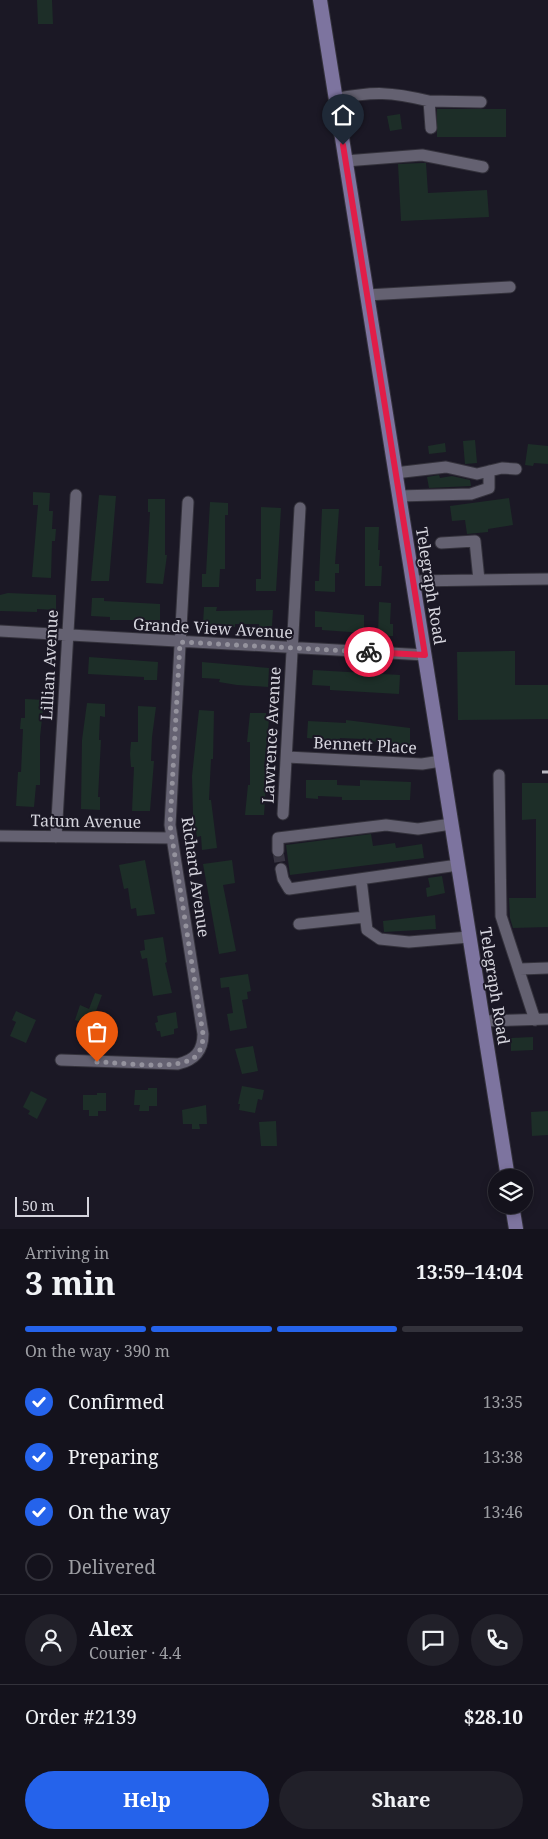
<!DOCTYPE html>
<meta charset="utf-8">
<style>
:root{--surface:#14121c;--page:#212029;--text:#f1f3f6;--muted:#9d9ea3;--line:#33323b;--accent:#2563eb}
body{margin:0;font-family:"Noto Serif",serif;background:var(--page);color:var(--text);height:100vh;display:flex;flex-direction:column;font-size:19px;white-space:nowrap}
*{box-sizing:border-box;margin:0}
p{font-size:16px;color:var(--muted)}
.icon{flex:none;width:28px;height:28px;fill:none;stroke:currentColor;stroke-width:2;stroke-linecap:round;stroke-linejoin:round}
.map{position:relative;height:1229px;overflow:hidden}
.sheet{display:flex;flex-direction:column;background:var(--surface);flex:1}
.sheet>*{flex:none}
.controls{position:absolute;left:488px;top:1169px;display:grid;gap:10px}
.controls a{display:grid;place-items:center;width:45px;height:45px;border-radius:50%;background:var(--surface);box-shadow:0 2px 8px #0003,0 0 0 1px var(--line);font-size:25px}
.scale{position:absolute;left:15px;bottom:12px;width:74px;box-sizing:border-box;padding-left:5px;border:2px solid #d5d4dd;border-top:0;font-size:14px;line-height:18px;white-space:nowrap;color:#d5d4dd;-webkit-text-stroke:4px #1b1825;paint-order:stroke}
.pin{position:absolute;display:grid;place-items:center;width:42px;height:42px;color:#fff;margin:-51px -21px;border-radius:50% 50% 50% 0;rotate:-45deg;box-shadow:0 0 5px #0007}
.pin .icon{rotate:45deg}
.courier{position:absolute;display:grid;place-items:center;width:50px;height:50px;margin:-25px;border:4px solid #e11d48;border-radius:50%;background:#fff;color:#222;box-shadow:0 1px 6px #0007}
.overview em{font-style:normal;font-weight:700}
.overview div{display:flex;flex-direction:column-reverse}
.overview{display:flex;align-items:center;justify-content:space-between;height:85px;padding:0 25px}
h1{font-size:32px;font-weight:700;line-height:38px}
.bar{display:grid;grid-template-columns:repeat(4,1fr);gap:8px 5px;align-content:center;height:60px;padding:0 25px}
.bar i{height:6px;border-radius:4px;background:var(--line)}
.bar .current{background:var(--accent)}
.bar p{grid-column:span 4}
.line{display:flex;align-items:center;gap:12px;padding:0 25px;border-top:1px solid var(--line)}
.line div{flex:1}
.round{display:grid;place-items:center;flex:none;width:52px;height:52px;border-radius:26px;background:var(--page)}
ol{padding:0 25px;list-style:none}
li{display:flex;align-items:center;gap:15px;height:55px}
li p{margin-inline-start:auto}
li .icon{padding:5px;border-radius:50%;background:var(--accent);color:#fff;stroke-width:4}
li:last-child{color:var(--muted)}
li i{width:28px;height:28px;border:2px solid var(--line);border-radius:50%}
.button{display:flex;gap:10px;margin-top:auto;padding:10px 25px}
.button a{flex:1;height:58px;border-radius:30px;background:var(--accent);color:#fff;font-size:20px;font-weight:700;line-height:58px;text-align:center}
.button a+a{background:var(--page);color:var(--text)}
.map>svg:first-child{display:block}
.building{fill:#1d2e28}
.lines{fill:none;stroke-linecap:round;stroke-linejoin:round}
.minor-tunnel{stroke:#373441;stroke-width:11;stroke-dasharray:11 5.5;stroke-linecap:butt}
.minor-casing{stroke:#34323c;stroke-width:13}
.major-casing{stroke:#34323c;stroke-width:16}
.minor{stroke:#646171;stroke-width:11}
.major{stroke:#7d749f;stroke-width:14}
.rail{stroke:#b8b7c0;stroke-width:3;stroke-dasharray:9 9;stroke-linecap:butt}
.done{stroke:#94929d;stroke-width:5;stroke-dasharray:0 9}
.route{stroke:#e11d48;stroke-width:6}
.labels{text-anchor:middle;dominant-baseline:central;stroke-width:4;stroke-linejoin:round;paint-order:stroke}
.street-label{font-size:16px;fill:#d5d4dd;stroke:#1b1825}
</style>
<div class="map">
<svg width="548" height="1229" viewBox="0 0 548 1229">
<rect width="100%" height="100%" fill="#1b1825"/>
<path class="building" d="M37 0H52L53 24H38Z
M437 109H506V137H437Z
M400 114 402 129 390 131 387 116Z
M422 163H426L428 193 487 190 489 217 401 221 398 164Z
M475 440 477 463 465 464 463 441Z
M445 443 446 452 429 454 428 446Z
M528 444 548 446V464L534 463 533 466 525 465Z
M439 475 440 478 452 476 470 480 471 486 429 488 427 477Z
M33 492 50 493 49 511H53L52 529H56L55 541H52L51 578 32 577 38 505H33Z
M99 495 116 496 109 581H91Z
M509 498 513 525 488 529V532L467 534 465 520 452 521 450 506Z
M148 499H165V555H167L163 584 146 583 150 512H148Z
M210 502 228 503V515H225V569H220L219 587H202V574H206Z
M261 507 281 508 276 591H256V579H261Z
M322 509H339L335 564H339V573H335V592L315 591V581H319Z
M365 527H379L378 550H380L379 566H382L381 586H365Z
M8 593 56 595V610L37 609V612L0 611V595Z
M92 598H104V601L160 604V620H110V617L91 616Z
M379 602 391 603 390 624H393V636H378Z
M204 607H217L216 611 273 610 272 626H267V629H259V624H235V627L203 624Z
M315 611 364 615V633L322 630V627H315Z
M515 651V685H548V719L458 720 457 652Z
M89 657 158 662 157 680H144V677L88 674Z
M202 662 269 668 268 687 237 685 219 682 220 679 202 678Z
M313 670 400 675 399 694 330 690V686L312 685Z
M25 699 44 700 40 737V785H36L34 807 16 806 18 772H21L23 729H20L21 718H25Z
M87 703 105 704V717L100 716 99 740H101L98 797H100V810L81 809 82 740Z
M138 706 156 707 152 737 151 761H154L150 811H132L134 767H131L130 754 131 742H138Z
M199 710 214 711 213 759H211L209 800H211L217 848 202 850 201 836 197 837 193 814 192 776Z
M250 713H266V720H269L264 767 267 768 264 815H245L248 785H250V742H247Z
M346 720 410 728V745L381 744V742L363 741V739L340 738 339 741 307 738 308 721 346 723Z
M306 780H337V785L360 786V780L411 782 410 800H342V797L318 796V799L306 798Z
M522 783H548V927L513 928 510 918 509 898H536V819L522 820Z
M371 834 373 846 395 843 396 848 422 844 424 858 290 875 286 845Z
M145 860 155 914 137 916 136 908 131 909 128 888 124 889 119 865Z
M232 860 235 883 223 885 236 951 219 954 203 864Z
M442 876 445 893 427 897 426 888 430 887 428 878Z
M435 915 436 929 384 932 383 921Z
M163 937 167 962 165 963 172 993 153 996 147 958 142 959 140 951 145 950 144 940Z
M248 974 251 991 247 992 248 999 242 1000 247 1028 230 1031 227 1014 233 1013 229 987 221 988 220 978Z
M95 993 102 995 96 1011 103 1014 96 1031 87 1028 88 1025 75 1020 80 1005 89 1009Z
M16 1011 36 1020 26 1043 10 1036 16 1022 12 1020Z
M176 1012 178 1028 174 1029V1034L161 1037 160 1031H157L155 1023 158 1022 157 1016Z
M533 1037V1050L511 1051V1038Z
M253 1046 258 1071 242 1074 235 1049Z
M242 1086 264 1090 262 1100 258 1099 255 1113 239 1110 240 1104H238Z
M148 1088H157V1106H149V1111H139L140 1105H134L135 1090H148Z
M31 1091 47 1099 37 1119 28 1114 30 1111 23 1107Z
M97 1093H106V1111H98V1116H89V1110H83V1095H97Z
M206 1105 207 1124H199L200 1129H192V1124H183L182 1110Z
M548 1111V1135L532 1136 531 1112Z
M276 1121 277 1146H261L259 1122Z"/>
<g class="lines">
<path class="minor-tunnel" d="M278 851 281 869"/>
<defs>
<path id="minor" d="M335 99C374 91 391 92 429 101L431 128
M429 101 481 102
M345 161 422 155 483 167
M367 295 510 287
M395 473 446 467 477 474 502 468 516 469
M399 496 471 494 489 488V471
M441 543 475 541 479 580
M413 581 548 579
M0 631 425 655
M287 757 422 764 441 761
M499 775 501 916 535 1020
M283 814 300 508
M0 836 172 838
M56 837 76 495
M278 851V838L386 825 418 829 451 824
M281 869 283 879 289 889 458 865
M361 879 367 930 380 939 409 942 469 937
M299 924 365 917
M520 969 548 968
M483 1021 548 1019
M61 1060 178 1064C195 1060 203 1051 203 1034L170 825 188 502"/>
<path id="major" d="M320 0 508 1178
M512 1205 516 1229"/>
</defs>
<use href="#minor" class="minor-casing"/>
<use href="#major" class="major-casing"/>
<use href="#minor" class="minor"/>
<use href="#major" class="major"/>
<path class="rail" d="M542 772H548"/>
</g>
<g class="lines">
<path class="done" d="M97 1062C120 1062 180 1072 196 1056 202 1049 203 1042 203 1034L170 825 180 642 369 652"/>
<path class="route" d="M343 145 425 655 369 652"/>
</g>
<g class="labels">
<g class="street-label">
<text transform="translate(431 586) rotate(81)">Telegraph Road</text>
<text transform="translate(213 628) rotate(3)">Grande View Avenue</text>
<text transform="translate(49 665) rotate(-87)">Lillian Avenue</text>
<text transform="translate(271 735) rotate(-87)">Lawrence Avenue</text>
<text transform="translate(365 745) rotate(3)">Bennett Place</text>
<text transform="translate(86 821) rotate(1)">Tatum Avenue</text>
<text transform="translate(196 877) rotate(82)">Richard Avenue</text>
<text transform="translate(495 986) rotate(81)">Telegraph Road</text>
</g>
</g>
</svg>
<div class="controls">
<a><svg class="icon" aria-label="layers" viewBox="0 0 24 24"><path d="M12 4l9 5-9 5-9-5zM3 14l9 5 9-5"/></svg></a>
</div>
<div class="scale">50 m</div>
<div class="pin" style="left:97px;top:1062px;background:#ea580c"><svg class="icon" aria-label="bag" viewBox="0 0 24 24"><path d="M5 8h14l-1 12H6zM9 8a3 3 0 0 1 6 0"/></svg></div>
<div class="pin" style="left:343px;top:145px;background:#1f2937"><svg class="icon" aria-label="home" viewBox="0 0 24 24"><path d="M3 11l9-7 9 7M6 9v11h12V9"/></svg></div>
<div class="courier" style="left:369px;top:652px"><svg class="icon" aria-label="bike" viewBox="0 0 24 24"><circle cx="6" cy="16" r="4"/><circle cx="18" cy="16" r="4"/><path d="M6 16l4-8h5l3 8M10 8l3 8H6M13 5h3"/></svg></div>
</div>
<section class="sheet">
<div class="overview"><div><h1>3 min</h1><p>Arriving in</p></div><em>13:59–14:04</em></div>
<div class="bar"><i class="current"></i><i class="current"></i><i class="current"></i><i></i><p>On the way · 390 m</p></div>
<ol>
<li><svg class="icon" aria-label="check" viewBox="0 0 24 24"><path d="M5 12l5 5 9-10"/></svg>Confirmed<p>13:35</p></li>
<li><svg class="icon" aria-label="check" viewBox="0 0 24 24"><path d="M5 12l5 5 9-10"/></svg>Preparing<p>13:38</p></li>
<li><svg class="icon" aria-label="check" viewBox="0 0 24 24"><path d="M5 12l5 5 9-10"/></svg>On the way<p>13:46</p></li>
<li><i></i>Delivered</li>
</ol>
<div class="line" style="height:90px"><a class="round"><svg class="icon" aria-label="person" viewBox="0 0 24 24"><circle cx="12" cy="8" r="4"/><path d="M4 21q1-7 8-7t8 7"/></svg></a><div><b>Alex</b><p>Courier · 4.4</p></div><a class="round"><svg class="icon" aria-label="chat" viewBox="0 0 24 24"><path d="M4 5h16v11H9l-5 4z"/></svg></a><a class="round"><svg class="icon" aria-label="phone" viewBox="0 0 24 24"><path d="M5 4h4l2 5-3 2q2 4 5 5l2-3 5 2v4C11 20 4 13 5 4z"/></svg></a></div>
<div class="line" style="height:65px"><div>Order #2139</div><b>$28.10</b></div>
<div class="button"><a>Help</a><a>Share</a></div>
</section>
